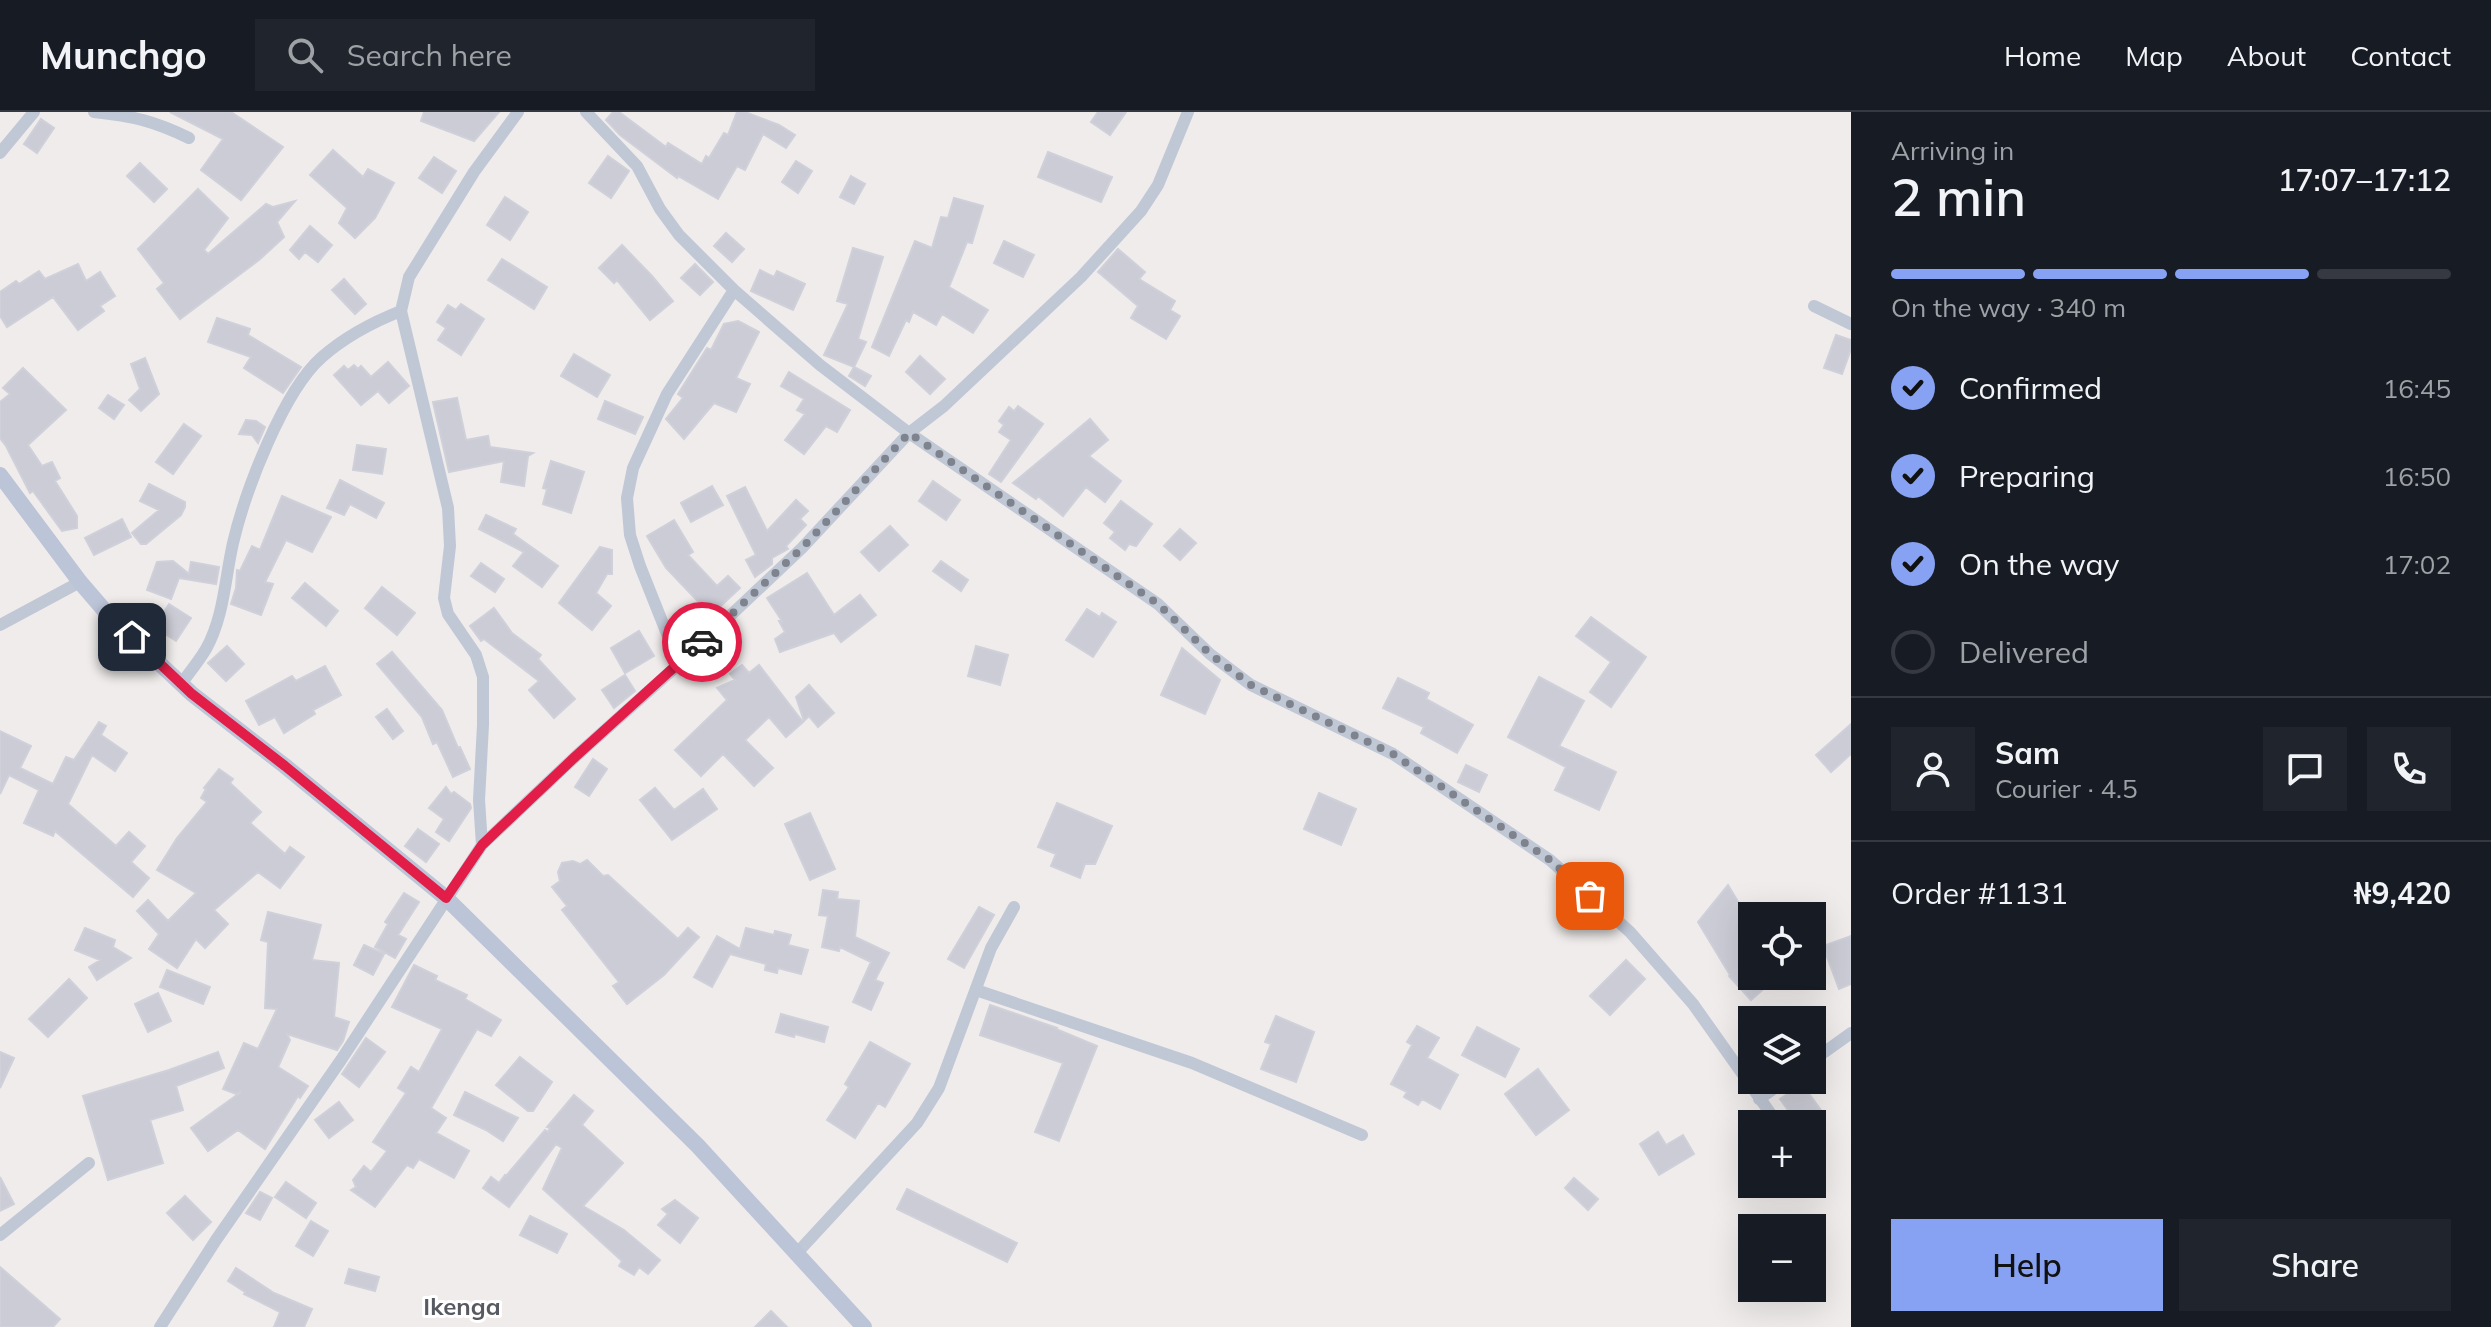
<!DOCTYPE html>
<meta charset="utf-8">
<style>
:root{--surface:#171b24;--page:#20242c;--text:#f1f3f6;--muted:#9ea1a6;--line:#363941;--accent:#87a2f3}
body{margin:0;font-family:Mulish,sans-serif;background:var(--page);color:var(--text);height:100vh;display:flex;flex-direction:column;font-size:30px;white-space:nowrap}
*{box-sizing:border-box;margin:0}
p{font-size:26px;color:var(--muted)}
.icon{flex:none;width:44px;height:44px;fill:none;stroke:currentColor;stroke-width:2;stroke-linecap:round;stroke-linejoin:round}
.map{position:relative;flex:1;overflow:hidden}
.details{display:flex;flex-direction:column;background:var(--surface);width:640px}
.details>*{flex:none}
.tools{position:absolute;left:1738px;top:790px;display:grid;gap:16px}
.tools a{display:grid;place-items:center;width:88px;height:88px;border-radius:0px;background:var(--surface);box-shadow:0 8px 32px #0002;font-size:40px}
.pin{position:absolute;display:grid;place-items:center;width:68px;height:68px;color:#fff;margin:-34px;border-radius:16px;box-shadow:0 4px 12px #0006}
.courier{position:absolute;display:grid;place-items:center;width:80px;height:80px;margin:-40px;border:6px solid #e11d48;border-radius:50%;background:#fff;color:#222;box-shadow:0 2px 10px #0007}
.headline em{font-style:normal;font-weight:600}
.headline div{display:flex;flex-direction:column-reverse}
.headline{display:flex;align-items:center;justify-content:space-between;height:136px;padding:0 40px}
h1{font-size:52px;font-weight:600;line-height:60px}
.bar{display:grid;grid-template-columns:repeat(4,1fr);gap:12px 8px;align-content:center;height:96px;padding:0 40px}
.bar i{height:10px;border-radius:6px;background:var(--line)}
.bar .selected{background:var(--accent)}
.bar p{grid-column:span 4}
.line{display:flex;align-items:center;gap:20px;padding:0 40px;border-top:2px solid var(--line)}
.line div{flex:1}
.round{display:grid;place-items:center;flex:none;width:84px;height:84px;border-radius:0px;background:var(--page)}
ol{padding:0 40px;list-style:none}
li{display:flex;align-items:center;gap:24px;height:88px}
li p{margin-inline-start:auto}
li .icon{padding:8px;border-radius:50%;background:var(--accent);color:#111;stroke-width:4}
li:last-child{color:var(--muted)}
li i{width:44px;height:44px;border:4px solid var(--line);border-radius:50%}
.cta{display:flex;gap:16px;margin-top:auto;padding:16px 40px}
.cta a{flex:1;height:92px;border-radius:0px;background:var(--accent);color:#111;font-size:32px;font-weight:600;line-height:92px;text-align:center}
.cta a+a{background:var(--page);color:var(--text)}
header{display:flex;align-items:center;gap:48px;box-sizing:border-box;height:112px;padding:0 40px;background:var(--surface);border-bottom:2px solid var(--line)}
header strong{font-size:38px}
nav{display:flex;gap:44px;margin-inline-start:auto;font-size:28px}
.search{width:560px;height:72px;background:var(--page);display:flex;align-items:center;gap:20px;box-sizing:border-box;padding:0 28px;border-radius:0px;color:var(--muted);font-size:30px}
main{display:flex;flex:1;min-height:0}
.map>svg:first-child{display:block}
.building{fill:#cbccd5;stroke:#cfd0d9;stroke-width:2}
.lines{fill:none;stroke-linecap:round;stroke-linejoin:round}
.minor{stroke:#c0c7d5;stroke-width:12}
.secondary{stroke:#bcc4d8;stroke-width:16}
.done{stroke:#7f838d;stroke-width:8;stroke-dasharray:0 14.4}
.route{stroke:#e11d48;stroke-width:10}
.labels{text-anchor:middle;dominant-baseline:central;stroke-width:6;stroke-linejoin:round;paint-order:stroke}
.quarter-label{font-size:24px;font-weight:bold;fill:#585a62;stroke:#fff}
</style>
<header>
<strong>Munchgo</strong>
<div class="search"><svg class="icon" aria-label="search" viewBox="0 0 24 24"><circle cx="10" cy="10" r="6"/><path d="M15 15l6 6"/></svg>Search here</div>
<nav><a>Home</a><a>Map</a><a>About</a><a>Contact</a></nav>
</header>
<main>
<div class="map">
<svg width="1851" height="1215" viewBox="0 0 1851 1215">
<rect width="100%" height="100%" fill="#efeceb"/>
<path class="building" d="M170 0H231L283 35 241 88 201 58 223 27Z
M424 0H499L474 29 421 9Z
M613 0H619L666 35 668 31 702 52 706 44 709 46 724 21 728 23 737 0H745L779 13 795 23 786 36 763 22 745 58 737 54 718 87 678 64 677 66 620 23 606 8Z
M1098 0H1126L1110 23 1091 10Z
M41 7 54 16 37 41 24 32Z
M333 38 363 65 368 57 394 71 375 106 355 126 339 111 347 96 310 63Z
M1048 40 1112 65 1101 90 1038 65Z
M608 44 629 59 611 86 589 71Z
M434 45 456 59 442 81 419 66Z
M796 49 812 59 798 81 782 70Z
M140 51 167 77 154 90 127 64Z
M851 64 865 72 854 92 840 85Z
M198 77 228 106 204 138 208 142 266 92 273 95 295 89 277 110 284 125 259 148 180 207 157 177 164 171 138 137Z
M505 85 528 100 510 128 487 113Z
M954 86 983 94 972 131 967 130 949 175 988 198 973 221 942 202 936 213 913 200 909 210 906 208 889 244 872 235 915 129 932 136 941 105 948 106Z
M310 114 332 133 318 150 305 140 299 147 290 138Z
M726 121 744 137 732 150 714 134Z
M1004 129 1034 143 1023 165 994 151Z
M622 133 652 164 673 189 650 208 617 168 614 171 599 156Z
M853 136 883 145 858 227 866 230 854 255 824 243 848 192 837 189Z
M1118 137 1145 160 1139 167 1175 189 1170 198 1180 204 1166 227 1131 206 1138 194 1098 160Z
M502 147 547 175 534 197 488 168Z
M78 152 86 169 100 160 115 184 100 194 104 199 78 218 53 185 7 215 0 204V180L16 169 19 172 39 159 45 167Z
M695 152 713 170 700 183 681 166Z
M760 158 774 165 777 159 805 172 793 198 751 179Z
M344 167 366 192 355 202 332 178Z
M461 192 484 207 461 243 438 228 446 216 437 210 448 193 456 198Z
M217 206 250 217 248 223 301 255 283 281 244 256 251 245 208 230Z
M738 209 759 220 736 266 750 272 736 300 714 291 684 327 666 307 683 286 678 282 707 236 711 238 724 212Z
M1836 223 1851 228V237L1842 262 1824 256Z
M574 242 610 263 597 285 561 264Z
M920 244 945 267 930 282 906 260Z
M145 246 159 282 141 299 129 288 140 277 131 252Z
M388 250 409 274 389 291 378 279 361 293 334 263 344 254 348 258 354 253 358 257 361 254 371 265Z
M854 255 871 264 865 274 849 264Z
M23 256 66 298 28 333 42 354 52 350 60 366 55 369 77 404V416L62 419 33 379 30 381 6 334 0 326V290L10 282 3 276Z
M789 260 850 298 837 320 826 314 804 342 785 328 805 302 797 298 804 287 781 274Z
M108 283 124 293 114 307 99 296Z
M457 286 466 328 488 324 490 335 533 341 528 344 524 374 501 370 504 349 449 360 433 290Z
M605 289 643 305 635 322 598 307Z
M1018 294 1043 312 1001 370 989 362 1011 328 999 320 1004 313 999 309 1009 295 1014 299Z
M1090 307 1108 328 1089 344 1121 369 1105 390 1086 375 1063 404 1038 384 1036 387 1013 371Z
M246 308 256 309 265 315 258 331 252 323 239 322Z
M184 312 201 324 173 362 156 350Z
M357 333 386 337 382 362 353 358Z
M551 349 584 360 571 401 543 392 547 377 543 376Z
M340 368 384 391 376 406 350 392 344 403 327 396Z
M933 369 960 388 946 408 919 389Z
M149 372 185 390V395L181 403 146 432H141L132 421 159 398 140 389Z
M712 374 723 393 691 410 681 391Z
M745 375 767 419 796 388 808 399 800 407 806 413 786 434 788 437 772 446V452L755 465 746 448 756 443 727 384Z
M282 384 331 405 312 440 286 428 265 470 273 472 261 503 231 492 236 476 237 458 240 459 252 434 260 438Z
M1121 389 1152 412 1136 434 1129 432 1125 438 1110 426 1115 420 1104 411Z
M486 403 516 417 513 422 558 454 542 475 513 454 524 440 479 417Z
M122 407 131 425 94 443 85 426Z
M674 408 693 440 688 443 717 474 728 464 740 476 711 503 666 456 647 424Z
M890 414 908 433 879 459 861 440Z
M1180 417 1196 431 1180 448 1164 434Z
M600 435 612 438V462H607L596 481 611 494 592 518 559 491Z
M173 449 189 462 191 450 219 455 216 472 179 466 171 487 147 478 157 450Z
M941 449 968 468 961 479 933 459Z
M481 451 504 467 495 480 471 464Z
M807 461 834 503 860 483 876 503 841 530 834 521 780 540 775 527 785 520 779 509H782L767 486Z
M305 471 338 499 326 514 292 486Z
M382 475 415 501 397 523 365 496Z
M169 492 191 506 176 529 154 515Z
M494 496 512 521 541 543 538 547 575 587 554 606 529 578 539 569 484 527 481 529 470 514Z
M1087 497 1100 505 1102 501 1116 510 1093 545 1066 528Z
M1591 505 1646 545 1611 595 1590 580 1611 550 1576 524Z
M639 519 654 544 625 561 611 536Z
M227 534 244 552 226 569 208 551Z
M976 534 1008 543 1000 573 968 564Z
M1182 536 1220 568 1205 602 1161 583Z
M392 540 442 598 458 636 460 635 470 657 453 665 437 630 433 632 422 605 377 552Z
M742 553 749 561 759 553 803 610 786 625 769 605 745 628 773 656 754 674 723 642 701 664 675 638 727 588 717 576 735 568 730 562Z
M325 554 341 583 313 598 315 602 284 621 275 605 259 613 246 589 292 564 296 569Z
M625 563 635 579 614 596 602 578Z
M1539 565 1584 589 1559 634 1616 660 1599 698 1555 678 1566 655 1508 625Z
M1398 566 1429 581 1426 587 1473 613 1457 641 1421 621 1424 615 1383 596Z
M809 573 834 601 818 615 809 604 804 609 796 585Z
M387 597 403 619 393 627 376 605Z
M99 610 106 614 101 623 127 641 115 659 92 643 68 692 116 734 129 720 145 734 131 750 149 766 133 785 55 719 53 724 24 711 39 678 9 663 0 682V619L31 634 20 656 53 672 66 645 74 648Z
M1851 612V642L1831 660 1816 643Z
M593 647 607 657 589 684 575 675Z
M1466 653 1487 663 1479 680 1458 670Z
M219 657 233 667 230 671 261 700 250 711 285 742 290 735 304 745 280 776 258 760 214 798 228 812 205 836 196 827 177 856 149 837 159 822 137 799 148 788 168 809 196 781 157 758 177 726 207 690 201 686 206 677 204 676Z
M446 675 451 682 454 680 470 692 471 696 449 729 436 720 444 707 429 696Z
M655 676 674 698 703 677 717 697 672 728 640 688Z
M1319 681 1356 697 1341 733 1304 717Z
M1057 691 1112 714 1095 752H1085L1080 766 1051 754 1056 742 1038 735Z
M810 701 835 757 810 768 785 712Z
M418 717 439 732 426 750 405 734Z
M587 748 603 764 608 763 678 827 688 816 699 825 664 863 627 892 613 874 619 870 562 798 567 794 552 775 560 769 558 760 562 751 573 749 580 752Z
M1728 773 1752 813V864H1778L1751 888 1729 864 1730 863 1698 810Z
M823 778 838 780 837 787 859 789 855 825 889 841 875 868 883 871 871 898 853 890 871 850 840 835 839 839 822 835 828 804 819 803Z
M404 781 419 790 398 823 406 827 395 846 375 835 388 812 385 810Z
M979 795 994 803 964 856 948 847Z
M268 800 321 813 312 848 339 851 334 905 349 910 343 929 337 938 287 922 290 928 278 955 308 974 300 986 298 984 265 1037 238 1018 208 1039 191 1016 241 980 236 982 223 977 244 931 258 937 277 897 265 896 268 830 261 828Z
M85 816 115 828 113 835 131 846 97 868 89 855 100 848 75 838Z
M746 816 774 823 775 819 791 823 788 833 808 838 801 862 778 856 777 861 765 858 766 852 730 842 712 875 694 865 717 824 740 837Z
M1851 824V872L1839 877 1823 834Z
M364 833 384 842 373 863 354 853Z
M1626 848 1645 867 1610 903 1590 884Z
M414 853 437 864 435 868 467 883 465 887 501 908 491 924 477 917 431 996 446 1006 436 1021 469 1039 454 1066 419 1047 413 1056 407 1053 375 1095 351 1078 356 1075 353 1068 364 1054 371 1060 387 1039 373 1030 406 981 398 976 411 955 419 960 442 917 392 895Z
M167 858 210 875 203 892 160 875Z
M69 867 87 886 48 925 29 907Z
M158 881 171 909 148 920 135 892Z
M990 893 1057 916 1056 917 1097 934 1059 1029 1035 1020 1063 951 980 923Z
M781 902 828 915 824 930 795 922 794 925 776 920Z
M1276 904 1314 920 1296 970 1261 957 1271 932 1265 930Z
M1417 914 1439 926 1427 946 1458 963 1440 997 1422 987 1418 993 1404 985 1407 980 1391 972 1412 933 1407 930Z
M1477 915 1519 937 1505 965 1462 943Z
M366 926 385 940 359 975 342 962Z
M870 930 910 952 885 995 878 991 855 1026 827 1008 849 975 845 972Z
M0 940 14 946 0 976Z
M218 940 224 956 176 974 183 998 150 1008 163 1051 108 1068 83 984 169 958Z
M520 945 552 970 533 999H528L496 973Z
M1538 957 1569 998 1536 1023 1505 982Z
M1802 972 1823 1001 1807 1012H1798L1780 987Z
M465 980 518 1006 503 1029 486 1018 454 1003Z
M574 983 593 999 582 1013 623 1051 583 1094 624 1118 660 1148 648 1162 639 1155 634 1163 619 1154 622 1149 543 1077 562 1036 556 1032 509 1095 483 1076 491 1065 499 1071 505 1063 506 1064 545 1018 548 1020 550 1016 547 1015Z
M339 990 353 1008 329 1026 315 1008Z
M1658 1020 1666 1033 1683 1023 1694 1042 1659 1063 1640 1032Z
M0 1065 14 1092 0 1099Z
M1574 1066 1598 1087 1588 1098 1565 1076Z
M286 1070 316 1091 306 1106 275 1085Z
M907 1077 1017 1131 1007 1150 897 1097Z
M260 1080 272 1086 260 1108 246 1101Z
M185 1084 211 1110 193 1128 167 1101Z
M675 1088 698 1106 680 1131 658 1113 668 1102 662 1097Z
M530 1104 567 1122 557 1141 520 1123Z
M311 1109 328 1119 313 1144 296 1134Z
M0 1155 60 1207 53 1215H0Z
M236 1156 274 1181 312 1197 304 1215H274L280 1200 244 1182 245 1180 228 1169Z
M349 1157 379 1165 375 1179 345 1171Z
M771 1199 787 1215H755Z"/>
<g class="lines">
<path class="minor" d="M94 0C133 4 154 9 189 26
M586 0 637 54 660 97 679 123 734 178 820 253 909 321 1158 492 1210 542 1251 573 1393 642 1550 748 1630 820 1693 892 1778 1012
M0 41 34 0
M1814 194 1851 212
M0 513 80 470
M679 552 640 454 630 423 627 386 633 356 667 282 734 178
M181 572C189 561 199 549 206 537 224 505 225 466 233 431 245 380 283 279 322 245 346 224 373 210 401 199
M482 733 479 688 483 613V565L476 543 448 502 444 486 450 434 448 396 401 199 409 165 474 60 518 0
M976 878 1192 951 1362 1023
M1812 949 1851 921
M1759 987 1786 968
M1812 1060 1814 1062
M0 1123 89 1051
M797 1141 917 1011 939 976 991 836 1014 795
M160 1215 216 1128 341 948 482 733 576 644 679 552 802 436 909 321 944 294 1081 165 1141 99 1158 73 1188 0"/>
<path class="secondary" d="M0 363 80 470 111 506 192 582 285 654 446 786 698 1034 864 1215"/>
</g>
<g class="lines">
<path class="done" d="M702 530 802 436 909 321 1158 492 1210 542 1251 573 1393 642 1550 748 1590 784"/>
<path class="route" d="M132 525 192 582 285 654 446 786 482 733 576 644 702 530"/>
</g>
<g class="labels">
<g class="quarter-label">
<text x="462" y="1194">Ikenga</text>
</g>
</g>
</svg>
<div class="tools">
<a><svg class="icon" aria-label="locate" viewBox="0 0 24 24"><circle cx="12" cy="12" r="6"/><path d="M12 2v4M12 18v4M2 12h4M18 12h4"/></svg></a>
<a><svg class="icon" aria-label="layers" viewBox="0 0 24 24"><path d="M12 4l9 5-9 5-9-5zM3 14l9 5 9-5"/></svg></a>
<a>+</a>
<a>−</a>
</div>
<div class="pin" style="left:1590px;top:784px;background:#ea580c"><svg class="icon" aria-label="bag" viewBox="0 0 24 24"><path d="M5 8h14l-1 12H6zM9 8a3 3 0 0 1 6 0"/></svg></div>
<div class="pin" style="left:132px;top:525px;background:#1f2937"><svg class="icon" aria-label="home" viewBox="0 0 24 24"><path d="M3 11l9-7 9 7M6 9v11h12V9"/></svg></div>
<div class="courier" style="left:702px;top:530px"><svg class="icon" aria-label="car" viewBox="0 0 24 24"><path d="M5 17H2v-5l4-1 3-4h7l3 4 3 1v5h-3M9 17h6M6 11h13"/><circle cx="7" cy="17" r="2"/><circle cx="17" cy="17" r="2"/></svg></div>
</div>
<section class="details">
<div class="headline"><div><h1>2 min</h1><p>Arriving in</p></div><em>17:07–17:12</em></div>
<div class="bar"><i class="selected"></i><i class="selected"></i><i class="selected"></i><i></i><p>On the way · 340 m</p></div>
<ol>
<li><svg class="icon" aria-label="check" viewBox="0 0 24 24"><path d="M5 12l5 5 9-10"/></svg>Confirmed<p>16:45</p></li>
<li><svg class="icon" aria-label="check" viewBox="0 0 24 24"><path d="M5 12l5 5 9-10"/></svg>Preparing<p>16:50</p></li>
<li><svg class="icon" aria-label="check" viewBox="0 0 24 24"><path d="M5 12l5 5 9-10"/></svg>On the way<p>17:02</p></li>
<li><i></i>Delivered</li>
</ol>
<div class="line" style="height:144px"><a class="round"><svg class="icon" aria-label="person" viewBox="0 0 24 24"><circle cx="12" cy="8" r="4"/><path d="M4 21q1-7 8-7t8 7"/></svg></a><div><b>Sam</b><p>Courier · 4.5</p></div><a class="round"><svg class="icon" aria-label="chat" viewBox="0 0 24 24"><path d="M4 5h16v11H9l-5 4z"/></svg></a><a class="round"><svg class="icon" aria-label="phone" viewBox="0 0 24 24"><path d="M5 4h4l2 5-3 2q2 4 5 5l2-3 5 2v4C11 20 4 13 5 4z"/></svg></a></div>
<div class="line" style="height:104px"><div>Order #1131</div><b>₦9,420</b></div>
<div class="cta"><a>Help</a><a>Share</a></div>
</section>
</main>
